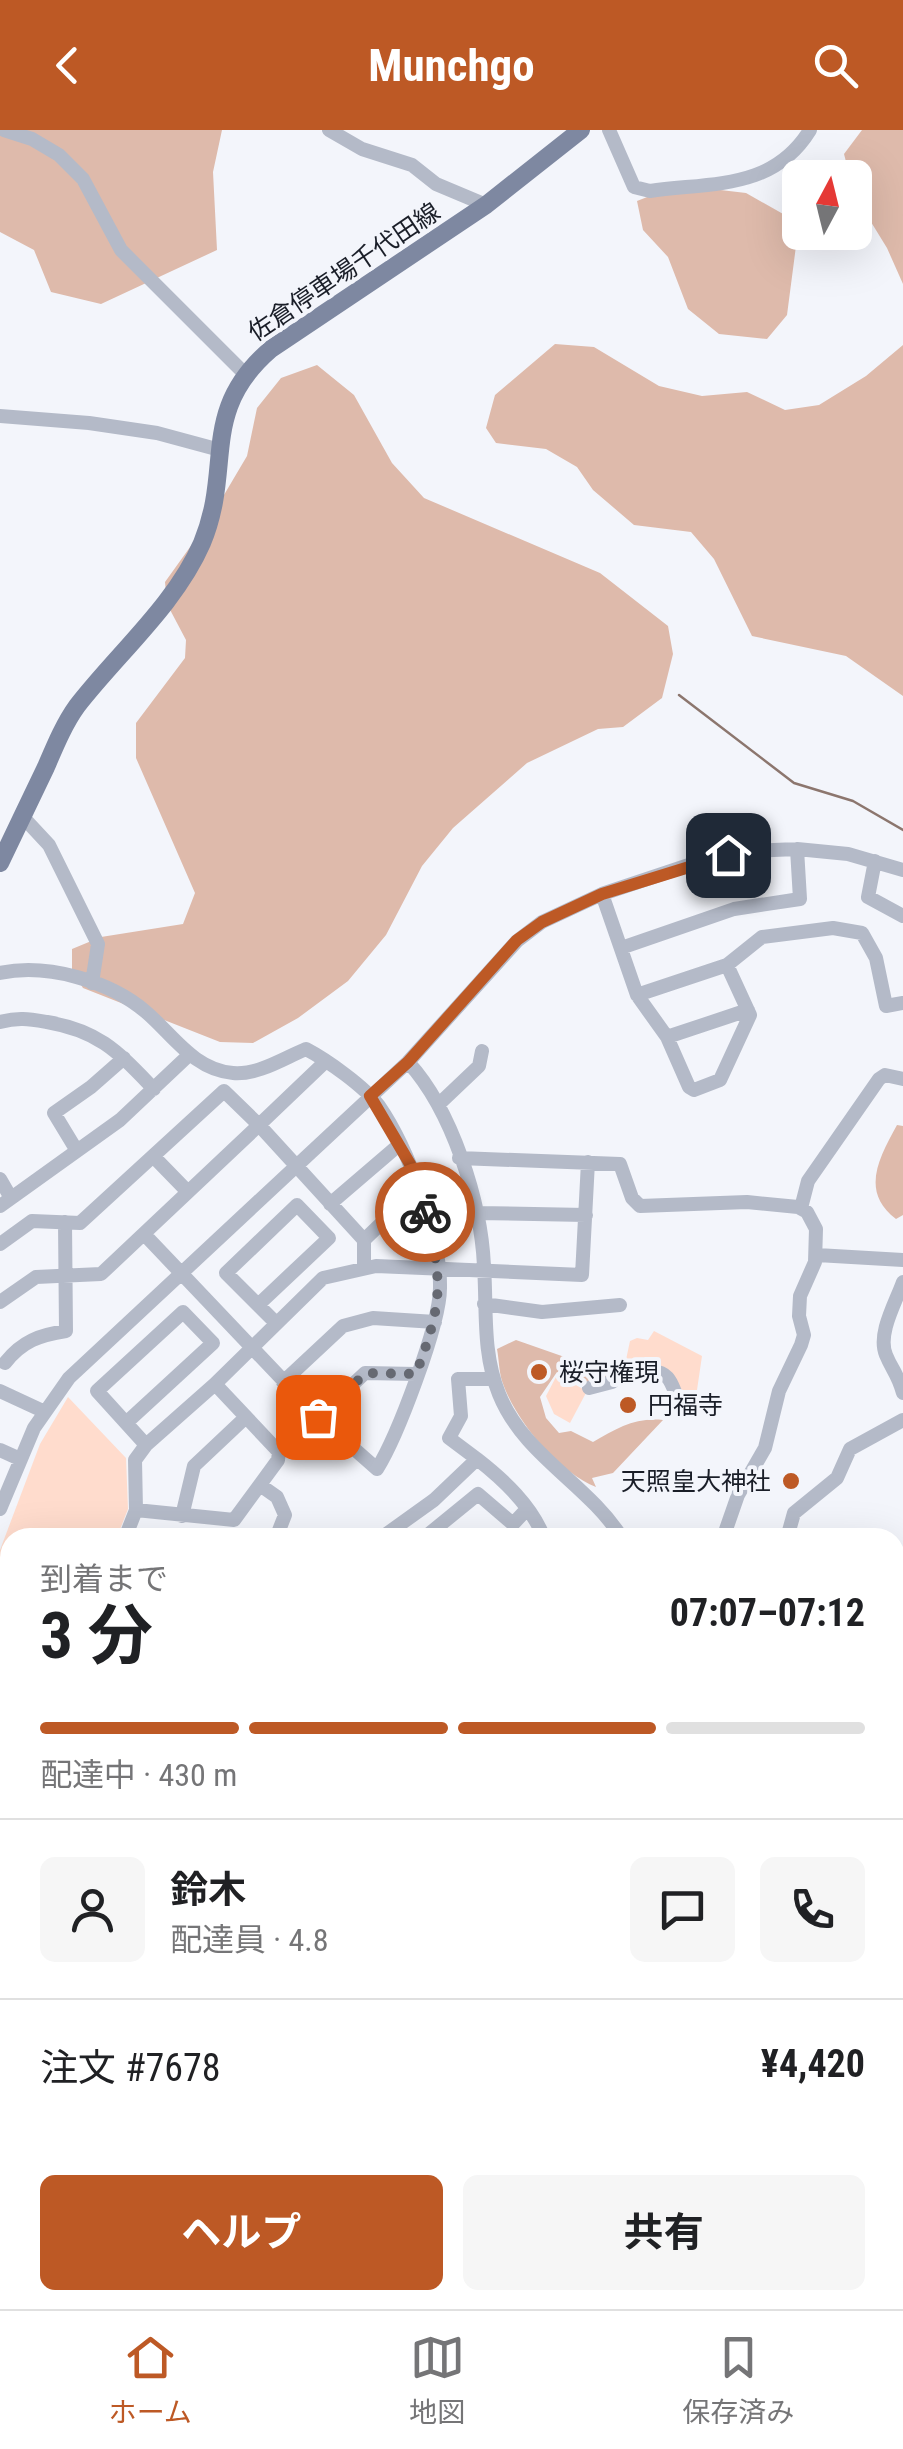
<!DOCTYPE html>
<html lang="ja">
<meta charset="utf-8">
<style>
:root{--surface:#fff;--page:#f6f6f6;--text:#202124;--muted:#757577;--line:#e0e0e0;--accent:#bd5925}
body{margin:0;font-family:"Roboto Condensed","Noto Sans JP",sans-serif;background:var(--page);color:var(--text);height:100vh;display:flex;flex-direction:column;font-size:38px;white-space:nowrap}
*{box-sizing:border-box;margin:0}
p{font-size:32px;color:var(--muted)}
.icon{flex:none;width:55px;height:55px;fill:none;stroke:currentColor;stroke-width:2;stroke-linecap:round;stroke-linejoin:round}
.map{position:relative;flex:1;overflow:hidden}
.drawer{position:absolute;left:0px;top:1398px;width:905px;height:782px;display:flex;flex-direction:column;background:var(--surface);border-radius:30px 30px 0 0;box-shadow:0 10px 40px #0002}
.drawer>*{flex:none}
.needle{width:65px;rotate:7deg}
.controls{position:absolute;left:782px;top:30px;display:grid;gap:20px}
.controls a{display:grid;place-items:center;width:90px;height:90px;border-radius:15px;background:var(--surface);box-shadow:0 10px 40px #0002;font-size:50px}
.pin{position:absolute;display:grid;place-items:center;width:85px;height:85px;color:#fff;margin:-42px;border-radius:20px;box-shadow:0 5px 15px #0006}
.courier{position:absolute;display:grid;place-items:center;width:100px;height:100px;margin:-50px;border:8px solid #bd5925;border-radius:50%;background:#fff;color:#222;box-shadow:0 2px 12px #0007}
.summary em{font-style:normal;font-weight:700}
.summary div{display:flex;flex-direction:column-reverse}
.summary{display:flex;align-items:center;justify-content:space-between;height:170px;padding:0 40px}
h1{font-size:65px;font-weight:700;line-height:75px}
.bar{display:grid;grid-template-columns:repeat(4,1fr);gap:15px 10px;align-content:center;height:120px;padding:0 40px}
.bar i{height:12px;border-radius:8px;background:var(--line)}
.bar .current{background:var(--accent)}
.bar p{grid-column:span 4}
.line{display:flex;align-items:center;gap:25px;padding:0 40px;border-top:2px solid var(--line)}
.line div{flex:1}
.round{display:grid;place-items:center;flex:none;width:105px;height:105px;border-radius:15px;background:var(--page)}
.cta{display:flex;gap:20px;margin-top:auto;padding:20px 40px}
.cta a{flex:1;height:115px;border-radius:15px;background:var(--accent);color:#fff;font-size:40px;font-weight:700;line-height:115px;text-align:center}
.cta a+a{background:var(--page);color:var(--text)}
header{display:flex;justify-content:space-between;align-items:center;height:130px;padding:0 40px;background:var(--accent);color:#fff;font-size:45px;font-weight:700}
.tabs{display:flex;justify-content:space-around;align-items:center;height:140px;border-top:2px solid var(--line);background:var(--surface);font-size:28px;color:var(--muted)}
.tabs a{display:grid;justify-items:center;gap:5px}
.tabs .current{color:var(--accent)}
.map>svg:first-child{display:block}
.green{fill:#ffdccd}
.forest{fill:#debaab}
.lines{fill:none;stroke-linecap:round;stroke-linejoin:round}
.stream{stroke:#8c766e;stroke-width:2.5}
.minor{stroke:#b4bac8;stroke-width:14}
.major{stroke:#7e88a1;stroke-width:18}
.highway{stroke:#6a7692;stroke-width:20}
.rail{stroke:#393d46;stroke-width:2.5;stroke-dasharray:12 12;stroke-linecap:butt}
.done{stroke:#666972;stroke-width:10;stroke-dasharray:0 18}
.route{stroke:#bd5925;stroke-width:12}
.poi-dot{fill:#bd5925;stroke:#f3f5fb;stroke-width:4}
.labels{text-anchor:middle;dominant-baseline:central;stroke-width:8;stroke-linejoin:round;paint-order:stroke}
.street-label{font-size:25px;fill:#1a1e28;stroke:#f3f5fb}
.poi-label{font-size:25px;fill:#1a1e28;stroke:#f3f5fb;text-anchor:start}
</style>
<header><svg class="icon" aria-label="back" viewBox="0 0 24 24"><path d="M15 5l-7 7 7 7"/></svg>Munchgo<svg class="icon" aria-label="search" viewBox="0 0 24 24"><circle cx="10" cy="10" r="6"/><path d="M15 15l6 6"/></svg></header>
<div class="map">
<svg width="903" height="2179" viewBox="0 0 903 2179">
<rect width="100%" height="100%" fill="#f3f5fb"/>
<path class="green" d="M654 1201 702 1226 697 1260H677C672 1240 666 1238 647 1235L644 1243 624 1239 630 1211 637 1208 648 1210Z
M557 1245 587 1261 570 1293 554 1284 546 1266Z
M68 1267 126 1328 128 1379 117 1407 10 1408V1504L0 1496V1420L40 1314Z"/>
<path class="forest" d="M0 0H222L213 42 217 120 101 174 51 162 34 120 0 102Z
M862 0H903V154L887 118 855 66V48L850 47 844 24Z
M678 55 746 63 799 93 787 185 767 209 719 204 688 179 668 127 643 100 637 71Z
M555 214 594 217 659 256 702 266 747 262 785 280 819 275 866 246 903 215V566L846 526 752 506 714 429 691 402 634 395 593 360 577 337 546 319 496 313 486 298 495 265Z
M317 235 354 265 392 333 424 368 600 443 668 496 673 524 662 568 623 597 598 599 527 633 453 698 422 736 386 805 348 851 298 888 253 913 220 912 83 858 72 841V819L101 807 183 794 195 763 136 628V593L185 528 186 510 167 474 165 452 208 392 247 326 257 278 281 248Z
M897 995 903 996V1085L896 1089C860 1062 879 1028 897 995Z
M516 1210 576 1231 612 1237 609 1248 585 1254 557 1242 540 1267 546 1288 559 1303 571 1301 593 1312C617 1298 636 1287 663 1290L613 1343 592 1348 596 1357C558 1342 515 1290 502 1251 499 1241 499 1230 497 1219Z
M903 1472V1717L895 1724V1481Z"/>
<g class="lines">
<path class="stream" d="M679 565 794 653 853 671 903 700"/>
<path class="minor" d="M4 0 32 9 59 25 83 49 121 120 244 243
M329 0 362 19 412 35 436 54 486 75
M609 0 634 57 650 61C713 52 773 60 810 0
M0 286 89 293 157 303 220 320
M22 686 49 715 98 814 92 853
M875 731 868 767 903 786
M602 764 637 865 667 907 689 957 694 960 720 950 750 885 727 835 762 807 833 798 862 803 876 828 886 876 903 873
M621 818 734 779 800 769 797 719
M0 843C47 833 110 851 146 882 173 905 194 940 233 943 259 945 284 928 306 919 327 930 365 957 379 976 408 1018 441 1106 440 1158 440 1195 397 1307 377 1339L318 1287 144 1104
M637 865 727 835
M0 892C18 887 29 889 47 892 100 901 118 922 154 959
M667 907 748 880
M325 932 259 995 364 1110
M408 932C452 980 481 1071 484 1136 487 1180 482 1222 499 1264 524 1326 587 1353 622 1408
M439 974 479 936 482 921
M77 1021 54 983 91 957 124 928
M153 1026 188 1062
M459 1028 620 1034 632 1068 640 1076 747 1072 798 1077 807 1082 816 1099 815 1132 800 1166 799 1186 804 1205 801 1215 779 1261 765 1318 738 1365 723 1408
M0 1049 11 1068
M330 1074 400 1014
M0 1076 120 990 190 924
M801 1078 808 1051 879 949 885 945 903 949
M476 1083 586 1085
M0 1114 32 1091 80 1093 224 961 259 995 101 1144 36 1147 0 1172
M817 1125 903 1130
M364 1136V1110L418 1058
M903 1152C896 1172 877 1204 886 1225 892 1240 898 1244 903 1263
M484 1174 542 1182 620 1175
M258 1175 329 1108 297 1075 226 1143 275 1192
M5 1233C22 1211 40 1205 66 1201L65 1092
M283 1252 343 1196 373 1188 435 1192
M215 1254 279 1322 278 1330 234 1390 136 1380 135 1330 146 1315 215 1254 323 1148 376 1136 582 1145 588 1032
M589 1258 612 1252 625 1242 648 1247 652 1241C671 1243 671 1254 678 1269L697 1276
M0 1261 43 1281
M318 1287 365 1243 416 1244
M126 1293 213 1213 183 1182 97 1261 146 1315
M0 1320 20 1329
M477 1329 449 1308 461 1286 458 1249H494
M260 1355 277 1367 285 1385 276 1408
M0 1379 34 1298 69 1248 408 932 517 811 542 792 602 764 707 729 749 721 797 719 848 724 903 740
M182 1386 194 1336 246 1287
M125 1408 136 1380
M381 1408 434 1370 477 1329C504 1350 532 1376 544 1408
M424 1408 478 1364 513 1394 527 1379
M787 1408 794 1383 837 1348 850 1319 903 1290
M0 1512 10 1519
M0 1555 10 1562
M0 1579 10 1571
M0 1654 10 1657
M895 1741 903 1736
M0 1759 10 1772
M0 1807 10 1799
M895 1817 903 1808
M0 1848 10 1859
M0 1931 10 1925
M895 1979 901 1973 897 1935
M0 1988 10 1978
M0 2048 10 2051
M0 2113 10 2116
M207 2170 240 2179
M438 2170 444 2179
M153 2176 158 2170
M335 2179 340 2170
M534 2179 542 2170
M570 2179 577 2170"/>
<path class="major" d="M0 733C15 701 31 669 46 637 55 616 64 594 77 576 118 523 175 475 202 413 234 336 198 282 271 219L486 75 581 0"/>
<path class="highway" d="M0 2153 10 2155
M63 2170 95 2179
M0 2174 18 2179"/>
<path class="rail" d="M895 1783 903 1773
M545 2179 553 2170"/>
</g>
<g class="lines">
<path class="done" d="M318 1287 366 1243 416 1244C442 1174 444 1154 425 1082"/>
<path class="route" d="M425 1082 410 1034 370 966 408 932 517 810 542 792 602 764 728 725"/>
</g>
<g class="poi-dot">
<circle cx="539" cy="1242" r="10"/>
<circle cx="628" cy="1275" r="10"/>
<circle cx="791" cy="1351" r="10"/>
</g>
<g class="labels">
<g class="street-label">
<text transform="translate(344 142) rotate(-34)">佐倉停車場千代田線</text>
</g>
<g class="poi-label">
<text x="559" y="1242">桜守権現</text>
<text x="648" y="1275">円福寺</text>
<text x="771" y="1351" text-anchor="end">天照皇大神社</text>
</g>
</g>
</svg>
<div class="controls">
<a><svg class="needle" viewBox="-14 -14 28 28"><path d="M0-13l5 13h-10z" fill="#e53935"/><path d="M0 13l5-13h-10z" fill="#757577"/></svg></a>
</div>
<div class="pin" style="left:318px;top:1287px;background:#ea580c"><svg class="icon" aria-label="bag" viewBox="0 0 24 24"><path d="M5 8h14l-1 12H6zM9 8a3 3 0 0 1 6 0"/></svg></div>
<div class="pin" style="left:728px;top:725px;background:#1f2937"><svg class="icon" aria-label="home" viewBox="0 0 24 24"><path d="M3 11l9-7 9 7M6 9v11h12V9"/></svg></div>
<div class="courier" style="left:425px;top:1082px"><svg class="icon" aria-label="bike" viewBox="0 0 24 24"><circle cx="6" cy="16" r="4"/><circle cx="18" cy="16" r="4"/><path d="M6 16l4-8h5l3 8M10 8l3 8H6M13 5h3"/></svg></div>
<section class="drawer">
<div class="summary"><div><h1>3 分</h1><p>到着まで</p></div><em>07:07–07:12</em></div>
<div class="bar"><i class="current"></i><i class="current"></i><i class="current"></i><i></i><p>配達中 · 430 m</p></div>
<div class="line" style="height:180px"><a class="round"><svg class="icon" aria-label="person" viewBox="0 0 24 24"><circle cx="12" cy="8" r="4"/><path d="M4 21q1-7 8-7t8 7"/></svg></a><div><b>鈴木</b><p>配達員 · 4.8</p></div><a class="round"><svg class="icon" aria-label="chat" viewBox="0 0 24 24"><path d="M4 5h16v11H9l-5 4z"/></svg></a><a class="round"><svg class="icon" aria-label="phone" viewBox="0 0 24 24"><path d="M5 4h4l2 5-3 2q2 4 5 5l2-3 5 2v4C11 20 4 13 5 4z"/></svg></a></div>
<div class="line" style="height:130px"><div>注文 #7678</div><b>¥4,420</b></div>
<div class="cta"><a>ヘルプ</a><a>共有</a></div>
</section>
</div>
<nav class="tabs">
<a class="current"><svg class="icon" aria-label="home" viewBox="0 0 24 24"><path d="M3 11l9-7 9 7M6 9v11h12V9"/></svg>ホーム</a>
<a><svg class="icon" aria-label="map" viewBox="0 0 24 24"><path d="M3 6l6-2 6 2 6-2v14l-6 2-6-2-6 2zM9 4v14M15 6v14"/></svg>地図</a>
<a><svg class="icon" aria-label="saved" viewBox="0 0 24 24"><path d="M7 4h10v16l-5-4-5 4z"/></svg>保存済み</a>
</nav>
